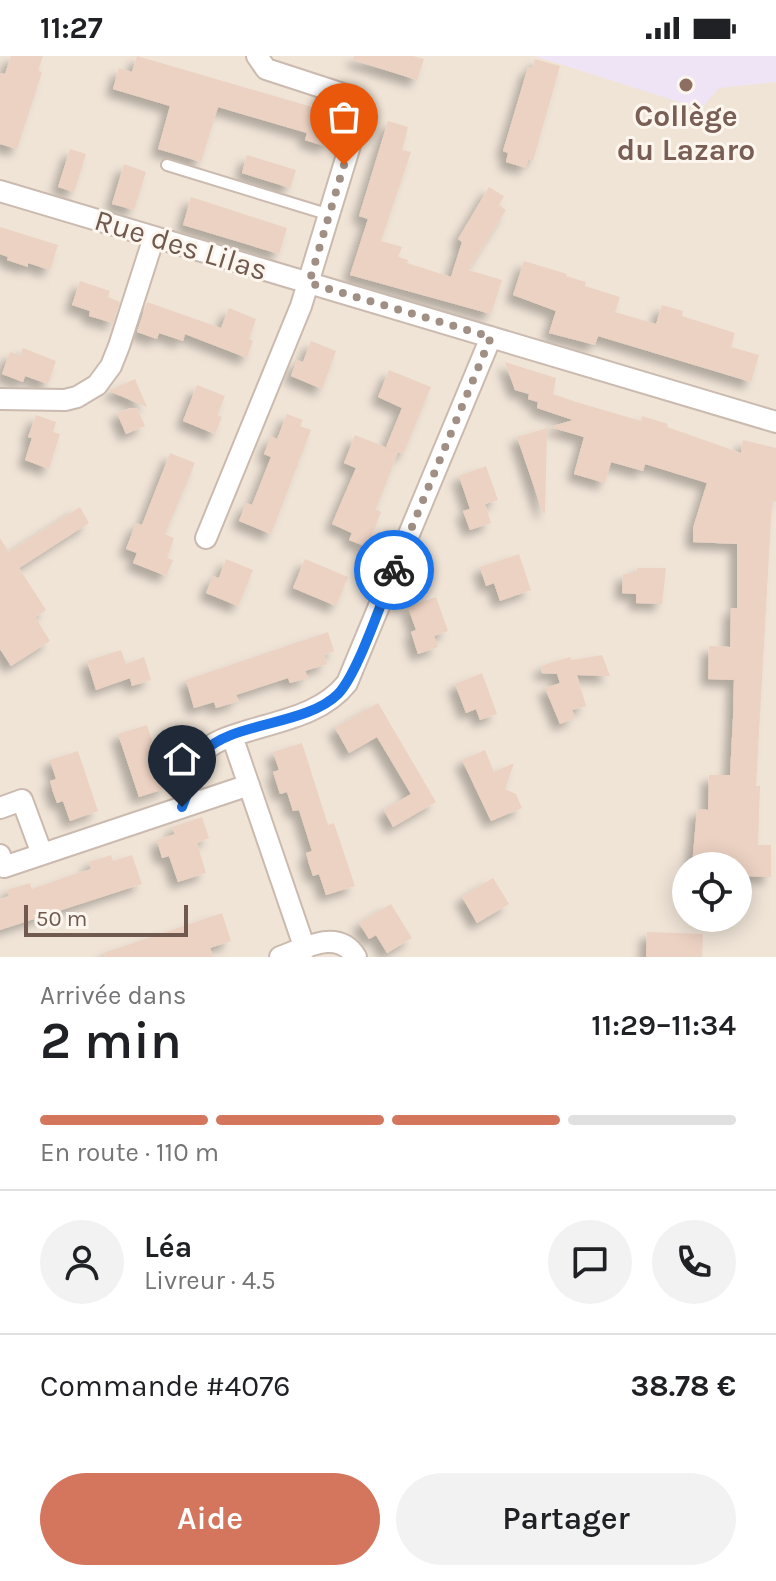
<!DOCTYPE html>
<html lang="fr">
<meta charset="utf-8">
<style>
:root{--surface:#fff;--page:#f2f2f2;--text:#202124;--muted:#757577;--line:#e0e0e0;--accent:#d4755d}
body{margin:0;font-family:Karla,sans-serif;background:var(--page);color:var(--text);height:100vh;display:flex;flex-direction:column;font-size:30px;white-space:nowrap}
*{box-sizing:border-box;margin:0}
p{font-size:26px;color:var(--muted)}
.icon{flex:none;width:44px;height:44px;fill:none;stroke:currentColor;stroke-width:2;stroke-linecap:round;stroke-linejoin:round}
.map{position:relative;height:901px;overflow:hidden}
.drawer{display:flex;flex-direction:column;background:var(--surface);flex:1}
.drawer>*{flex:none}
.buttons{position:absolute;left:672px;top:796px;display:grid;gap:16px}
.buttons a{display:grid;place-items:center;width:80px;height:80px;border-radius:50%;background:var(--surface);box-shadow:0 4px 20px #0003;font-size:40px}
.scale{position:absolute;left:24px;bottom:20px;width:164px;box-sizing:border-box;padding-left:8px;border:4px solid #705a4f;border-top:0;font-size:22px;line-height:28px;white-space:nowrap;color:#705a4f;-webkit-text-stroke:6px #fdf6ee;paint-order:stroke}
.pin{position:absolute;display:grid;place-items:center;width:68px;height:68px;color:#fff;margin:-82px -34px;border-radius:50% 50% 50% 0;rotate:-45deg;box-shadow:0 0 8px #0007}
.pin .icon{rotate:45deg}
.courier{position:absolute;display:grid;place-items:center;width:80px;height:80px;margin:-40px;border:6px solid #1a73e8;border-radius:50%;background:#fff;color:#222;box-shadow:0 2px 10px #0007}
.overview em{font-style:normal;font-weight:600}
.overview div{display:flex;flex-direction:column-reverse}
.overview{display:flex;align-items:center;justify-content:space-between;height:136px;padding:0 40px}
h1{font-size:52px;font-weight:600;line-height:60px}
.bar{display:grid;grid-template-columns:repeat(4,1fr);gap:12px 8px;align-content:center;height:96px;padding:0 40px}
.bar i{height:10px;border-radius:6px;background:var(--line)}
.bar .active{background:var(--accent)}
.bar p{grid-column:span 4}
.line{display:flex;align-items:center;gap:20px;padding:0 40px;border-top:2px solid var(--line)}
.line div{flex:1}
.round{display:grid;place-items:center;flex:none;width:84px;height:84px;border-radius:42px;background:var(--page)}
.primary-button{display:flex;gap:16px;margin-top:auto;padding:16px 40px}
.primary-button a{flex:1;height:92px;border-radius:48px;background:var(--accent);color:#fff;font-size:32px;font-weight:600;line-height:92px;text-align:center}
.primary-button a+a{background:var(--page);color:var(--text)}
.status{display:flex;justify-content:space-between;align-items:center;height:56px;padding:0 40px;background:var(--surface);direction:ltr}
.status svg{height:22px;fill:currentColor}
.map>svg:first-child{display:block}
.residential{fill:#f0e4d7;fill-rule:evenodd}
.education{fill:#efe4f6}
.building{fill:#ecd2c3;filter:url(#shadow)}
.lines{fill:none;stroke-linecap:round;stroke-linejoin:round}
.service-casing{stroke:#cabaaf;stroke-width:14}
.minor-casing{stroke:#cabaaf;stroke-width:24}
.service{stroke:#fff;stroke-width:10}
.minor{stroke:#fff;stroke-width:20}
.done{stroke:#a08f85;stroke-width:8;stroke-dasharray:0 14.4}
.route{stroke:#1a73e8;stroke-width:10}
.education-dot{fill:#8d6e63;stroke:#fdf6ee;stroke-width:3}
.labels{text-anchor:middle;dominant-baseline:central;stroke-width:6;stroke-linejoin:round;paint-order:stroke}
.education-label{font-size:30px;font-weight:bold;fill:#785e54;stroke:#fdf6ee}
.street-label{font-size:30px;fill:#705a4f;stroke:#fdf6ee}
</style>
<div class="status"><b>11:27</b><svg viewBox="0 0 49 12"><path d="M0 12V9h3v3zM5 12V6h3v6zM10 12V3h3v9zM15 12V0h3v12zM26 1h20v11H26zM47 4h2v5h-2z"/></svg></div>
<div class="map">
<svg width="776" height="901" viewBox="0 0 776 901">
<defs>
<filter id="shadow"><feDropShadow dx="-7" dy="7" stdDeviation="4" flood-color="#0004"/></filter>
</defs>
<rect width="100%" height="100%" fill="#faf2e8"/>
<path class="residential" d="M0 0H776V901H0ZM686 810H738V862H686Z"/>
<path class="education" d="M535 0H776V26L719 32 701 53Z"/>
<path class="building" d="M11 0H43L38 15 42 16 17 93 0 88V17L5 18Z
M137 0 336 58 327 91 305 84 307 77 218 51 201 106 158 93 170 50 113 33 119 12 132 16Z
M354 0H413L424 3 417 24 353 4Z
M535 3 560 10 533 105 528 103 526 112 506 106 508 97 503 95 528 11 533 12Z
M388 65 408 71 402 94 411 96 381 185 402 191 398 201 408 204 407 207 451 221 462 186 458 183 489 131 504 140 499 149 506 154 468 214 502 224 491 258 350 219 368 163 359 160Z
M70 93 86 98 74 136 58 131Z
M247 99 296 114 290 132 242 117Z
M124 108 146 116 134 154 112 148Z
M191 141 287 172 279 198 183 169Z
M0 171 58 189 50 214 28 207V211L7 204 8 201 0 198Z
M524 205 567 218 566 220 586 226 585 230 620 241 615 256 656 268 662 249 683 255 682 260 735 277 731 291 759 299 751 326 598 280 595 289 549 277 556 255 513 239Z
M80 225 110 235 108 241 120 246 113 267 89 260 90 255 72 249Z
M147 246 221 272 229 252 256 263 249 283 253 285 247 302 185 278 183 285 159 277 157 283 137 276Z
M311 285 336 295 322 333 291 320 297 304 303 306Z
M23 292 56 305 48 328 25 320 23 326 2 318 10 296 20 300Z
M505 306 556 322 553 338 576 346 641 365 642 360 668 368 667 371 741 397 743 384 776 392V446L772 445 756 730H760L758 789H771V821L738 820V810H692L697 753 708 754 709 719H730L733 662 734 624 708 623 709 590 730 591 731 552H737V488L693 486V472L707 427 645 408 643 415 611 406 605 427 574 418 584 381 550 371 573 364 537 352 538 346 528 343 529 338 515 334Z
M389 314 431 331 403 398 386 391 402 352 378 341Z
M135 323 147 351 109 335Z
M197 329 225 340 217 359 222 361 215 378 183 365Z
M131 352H137L145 370 126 378 117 357Z
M287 358 303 364 300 370 311 374 271 478 239 465 246 447 252 449 271 401 264 398 271 380 277 383Z
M36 359 56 366 53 376 60 378 49 413 25 404 32 382 28 381Z
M547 372 545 457H543L517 381Z
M355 379 398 396 376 453 381 456 367 491 349 484 352 477 332 468 356 412 344 407Z
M170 397 195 407 165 478 174 482 167 502 173 504 166 520 133 507 137 497 126 493 136 467 142 469Z
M486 410 498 444 485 448 491 467 470 474 463 455 470 453 459 420Z
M80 451 89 467 19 512 46 554 35 561 50 585 11 610 0 593V482L9 496Z
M519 498 531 534 500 545 494 527 486 530 480 511Z
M226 503 253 514 238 550 206 537 213 520 219 522Z
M305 503 348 521 336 550 293 532Z
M637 512H666L662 548 636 547V538L622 537 623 518 636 517Z
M436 541 448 575 434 580 438 591 418 598 411 576 416 574 408 551Z
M328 576 334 595 324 599 327 608 305 615 308 622 290 627 288 622 236 639 239 645 216 652 214 646 194 652 186 624Z
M121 594 126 608 144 601 151 624 132 630 130 622 96 634 87 605Z
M602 599 610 620 577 619 586 650 572 654 575 662 560 668 545 632 560 627 557 618 542 617 541 610 570 601 572 604Z
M482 617 497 658 480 664 476 653 466 657 455 628Z
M378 647 436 746 393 771 384 754 411 738 377 681 349 697 335 672Z
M147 669 154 690 160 688 164 699 167 711 161 713 167 732 139 741 118 678Z
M302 687 328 769 334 767 355 830 326 839 319 818 313 820 309 808 306 797 312 795 299 754 293 755 287 736 280 738 273 716 279 714 273 696Z
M485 694 494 716 514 707 505 733 516 738 522 752 491 765 462 704Z
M78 695 98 755 70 765 63 745 57 747 53 736 50 725 56 723 50 704Z
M202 761 209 782 197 787 206 817 178 826 169 800 162 802 157 784 175 778 172 771Z
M111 799 113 805 132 799 142 828 0 874V843L9 840 7 834 30 827 32 833 72 819 91 813 89 806Z
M493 822 509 848 477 867 462 841Z
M391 848 412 882 387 897 376 879 369 883 359 867Z
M222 857 231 885 210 892 213 901H105L104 897Z
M647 876 703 878 702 901H646Z"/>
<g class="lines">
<defs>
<path id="service" d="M167 109 330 159"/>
<path id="minor" d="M0 135 776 366
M0 343 65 344 77 341 97 329 111 310 119 290 154 181
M206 482 301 250 359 60 356 45 349 40 266 13 257 0
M232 680 305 893
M182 751 203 697C212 686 228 681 241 677 278 665 322 659 347 627L491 281
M0 752 22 744 42 798
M0 799 4 811 249 729
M280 901C305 892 338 872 356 901"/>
</defs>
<use href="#service" class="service-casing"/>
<use href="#minor" class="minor-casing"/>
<use href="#service" class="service"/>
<use href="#minor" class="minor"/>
</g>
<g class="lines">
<path class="done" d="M344 109 309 227 491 281 394 514"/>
<path class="route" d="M182 751 203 697C229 666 306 670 338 638 358 617 382 544 394 514"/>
</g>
<circle class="education-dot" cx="686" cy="29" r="8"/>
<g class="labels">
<g class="education-label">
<text x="686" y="60">Collège<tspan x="686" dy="34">du Lazaro</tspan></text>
</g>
<g class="street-label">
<text transform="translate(181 189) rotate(17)">Rue des Lilas</text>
</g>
</g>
</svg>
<div class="buttons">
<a><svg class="icon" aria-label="locate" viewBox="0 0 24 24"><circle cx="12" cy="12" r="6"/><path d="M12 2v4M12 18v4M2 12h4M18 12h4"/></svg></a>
</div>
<div class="scale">50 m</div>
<div class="pin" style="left:344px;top:109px;background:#ea580c"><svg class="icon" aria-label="bag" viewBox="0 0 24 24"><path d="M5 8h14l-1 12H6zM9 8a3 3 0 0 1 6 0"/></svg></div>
<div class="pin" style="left:182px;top:751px;background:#1f2937"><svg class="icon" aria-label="home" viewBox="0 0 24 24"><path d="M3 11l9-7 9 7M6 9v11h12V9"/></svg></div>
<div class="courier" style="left:394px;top:514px"><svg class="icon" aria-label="bike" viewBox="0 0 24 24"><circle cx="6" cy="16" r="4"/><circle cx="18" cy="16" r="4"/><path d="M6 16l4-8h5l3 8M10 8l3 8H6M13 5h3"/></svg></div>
</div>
<section class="drawer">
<div class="overview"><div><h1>2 min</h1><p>Arrivée dans</p></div><em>11:29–11:34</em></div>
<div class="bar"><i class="active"></i><i class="active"></i><i class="active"></i><i></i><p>En route · 110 m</p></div>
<div class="line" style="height:144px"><a class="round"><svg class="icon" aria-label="person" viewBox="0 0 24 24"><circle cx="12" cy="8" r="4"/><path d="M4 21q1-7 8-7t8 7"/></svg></a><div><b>Léa</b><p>Livreur · 4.5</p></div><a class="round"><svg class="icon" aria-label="chat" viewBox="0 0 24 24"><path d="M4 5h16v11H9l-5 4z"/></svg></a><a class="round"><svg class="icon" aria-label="phone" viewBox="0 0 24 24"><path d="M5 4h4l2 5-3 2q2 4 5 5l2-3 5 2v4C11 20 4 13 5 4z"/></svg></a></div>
<div class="line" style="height:104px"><div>Commande #4076</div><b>38.78 €</b></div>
<div class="primary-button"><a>Aide</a><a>Partager</a></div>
</section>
